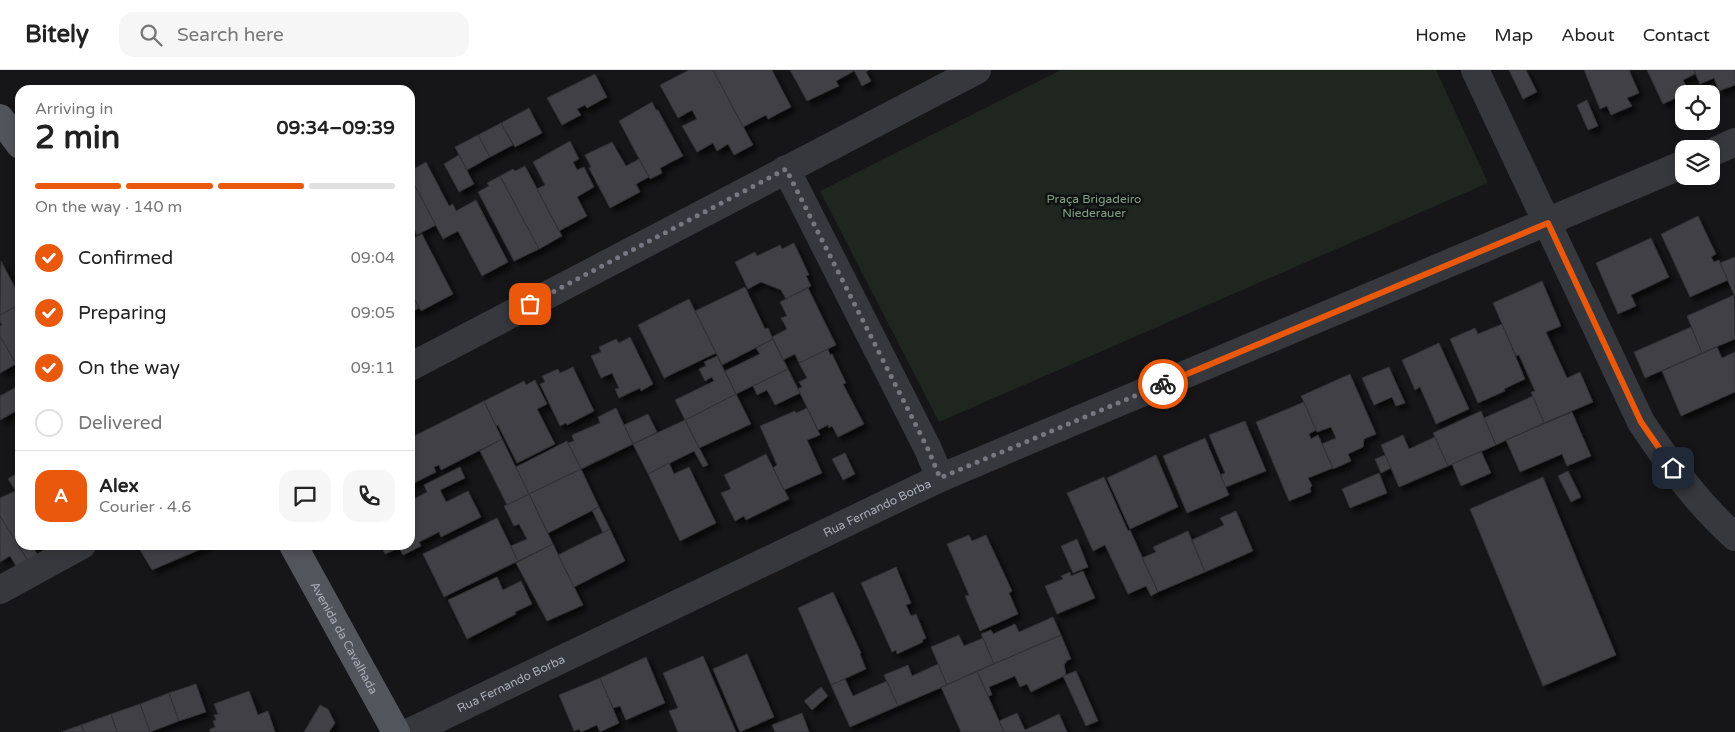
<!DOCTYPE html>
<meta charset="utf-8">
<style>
:root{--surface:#fff;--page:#f6f6f6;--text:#222;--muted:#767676;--line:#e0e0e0;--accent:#ea580c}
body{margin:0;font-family:"Varela Round",sans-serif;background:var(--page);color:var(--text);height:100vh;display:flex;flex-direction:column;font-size:19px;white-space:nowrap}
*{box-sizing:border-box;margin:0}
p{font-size:16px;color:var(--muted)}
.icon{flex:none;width:28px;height:28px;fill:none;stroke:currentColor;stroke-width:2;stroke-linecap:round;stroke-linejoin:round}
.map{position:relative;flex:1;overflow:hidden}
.side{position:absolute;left:15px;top:15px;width:400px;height:465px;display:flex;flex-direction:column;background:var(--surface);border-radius:15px;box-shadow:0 2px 8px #0003}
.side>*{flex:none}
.controls{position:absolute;left:1675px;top:15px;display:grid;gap:10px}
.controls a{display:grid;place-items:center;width:45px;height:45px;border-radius:10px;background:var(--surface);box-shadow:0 2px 8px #0003;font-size:25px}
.pin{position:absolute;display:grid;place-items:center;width:42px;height:42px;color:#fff;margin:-21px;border-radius:10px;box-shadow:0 2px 8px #0006}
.courier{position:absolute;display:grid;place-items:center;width:50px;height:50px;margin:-25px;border:4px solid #ea580c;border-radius:50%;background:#fff;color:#222;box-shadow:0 1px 6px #0007}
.head em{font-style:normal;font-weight:800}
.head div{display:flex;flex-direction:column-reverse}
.head{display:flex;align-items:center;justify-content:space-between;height:85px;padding:0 20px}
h1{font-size:32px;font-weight:800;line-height:38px}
.bar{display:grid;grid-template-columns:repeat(4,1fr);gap:8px 5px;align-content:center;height:60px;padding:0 20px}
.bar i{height:6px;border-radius:4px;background:var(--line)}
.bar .selected{background:var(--accent)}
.bar p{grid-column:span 4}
.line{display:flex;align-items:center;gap:12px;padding:0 20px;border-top:1px solid var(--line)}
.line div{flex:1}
.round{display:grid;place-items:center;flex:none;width:52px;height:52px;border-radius:15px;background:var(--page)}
ol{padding:0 20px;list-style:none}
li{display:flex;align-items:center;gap:15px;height:55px}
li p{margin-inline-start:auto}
li .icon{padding:5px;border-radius:50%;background:var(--accent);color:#fff;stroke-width:4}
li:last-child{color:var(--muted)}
li i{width:28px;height:28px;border:2px solid var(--line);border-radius:50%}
header{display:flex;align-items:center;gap:30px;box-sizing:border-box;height:70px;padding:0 25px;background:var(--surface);border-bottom:1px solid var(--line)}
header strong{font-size:24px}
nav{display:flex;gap:28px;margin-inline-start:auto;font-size:18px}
.search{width:350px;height:45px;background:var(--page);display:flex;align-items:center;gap:12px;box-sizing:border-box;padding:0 18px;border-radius:15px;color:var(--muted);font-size:19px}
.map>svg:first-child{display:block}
.green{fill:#1e261f}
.building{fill:#404145;stroke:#303034;filter:url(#shadow)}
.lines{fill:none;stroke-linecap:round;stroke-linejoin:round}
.minor{stroke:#37383d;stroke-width:28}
.major{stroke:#53555c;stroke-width:28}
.done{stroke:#757880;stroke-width:5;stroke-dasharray:0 9}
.route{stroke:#ea580c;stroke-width:6}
.labels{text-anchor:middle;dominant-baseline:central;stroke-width:5;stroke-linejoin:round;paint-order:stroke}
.park-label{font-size:12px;fill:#7fa381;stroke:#111113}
.street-label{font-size:12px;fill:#a8adb8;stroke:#111113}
</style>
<header>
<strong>Bitely</strong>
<div class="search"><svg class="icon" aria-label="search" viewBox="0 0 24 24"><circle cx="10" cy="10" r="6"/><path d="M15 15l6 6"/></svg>Search here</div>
<nav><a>Home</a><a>Map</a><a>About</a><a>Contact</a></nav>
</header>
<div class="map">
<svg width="1735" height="662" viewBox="0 0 1735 662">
<defs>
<filter id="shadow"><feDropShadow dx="4.5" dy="4.5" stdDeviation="2.5" flood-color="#0009"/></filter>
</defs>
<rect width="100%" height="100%" fill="#161618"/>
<path class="green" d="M1061 0H1436L1488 113 939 352 820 121Z"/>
<path class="building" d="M689 0H713L753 75 734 85 728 74 717 81 713 73 697 82 682 56 697 49 692 40 678 48 660 15Z
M713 0H772L791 37 768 49 766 45 743 57Z
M790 0H854V1L836 11 839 16 807 31Z
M854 0H869L866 2 871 11 862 16Z
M1509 0H1526L1537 22 1523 29Z
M1584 0H1629L1639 23 1627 28 1632 36 1611 45 1607 36 1600 39Z
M1647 0H1694L1695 4 1683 10 1689 22 1663 34Z
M1694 0H1735V15L1719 21 1714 8 1700 14Z
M595 4 607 27 587 38 585 35 577 39 581 45 562 55 547 28Z
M1587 30 1598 56 1588 60 1577 35Z
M652 32 656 40H658L683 86 660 98 662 103 650 109 619 51Z
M529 38 542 63 515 77 501 53Z
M501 53 513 75 490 87 478 65Z
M478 65 490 87 467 100 455 77Z
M570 71 579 89 573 92 577 100 584 97 594 117 577 127 587 146 559 161 537 119 545 115 533 92Z
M612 72 626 96 639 89 649 107 636 114 640 122 610 138 589 98 591 97 585 85Z
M459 85 474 114 459 122 444 94Z
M426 92 449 136 453 134 456 141 476 130 508 192 482 206 458 161 443 169 410 107V101Z
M525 96 562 166 539 179 500 106 513 99 515 101Z
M500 106 539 179 514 191 478 122 489 116 487 113Z
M410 107 436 155 417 165 410 151Z
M1698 146 1716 184 1711 187 1714 192 1719 190 1728 210 1690 227 1661 164Z
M422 164 453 224 421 241 410 220V170Z
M1651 168 1669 207 1631 225 1636 236 1618 244 1596 193Z
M794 173 809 205 806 206 811 216 786 229 781 220 761 212 748 219 735 192 755 182 757 186 780 175 782 179Z
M1735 187V227L1720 193Z
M1 191 20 227V234L0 245Z
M1542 211 1561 256 1546 262 1567 308 1580 302 1593 332 1544 353 1531 322 1535 321 1519 285 1516 286 1493 233Z
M745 217 765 259 768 258 773 269 722 295 695 241Z
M808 218 836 275 799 293 795 284 783 290 772 267 787 259 781 248 787 246 780 232Z
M410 220 419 238 410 243Z
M1734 225 1735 269 1702 283 1687 246Z
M689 229 716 283 664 308 638 255Z
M20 234V296L18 297 0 266V256L2 255 0 251V245Z
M1502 254 1525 309 1504 319 1505 321 1478 333 1450 269 1475 258 1478 264Z
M1691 257 1702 283 1645 308 1634 282Z
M0 266 16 294 0 303Z
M630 267 653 314 641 321 640 318 619 328 615 319 619 318 612 303 601 308 591 286 601 282 599 277 616 269 619 273Z
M773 269 788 299 736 324 725 301 760 284 756 278Z
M1439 273 1469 339 1436 354 1420 317 1415 320 1402 290Z
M1717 277 1722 288 1735 282V322L1681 346 1662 301Z
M828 279 830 285 832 284 846 313 843 314 864 354 838 367 832 356 829 358 828 355 818 360 798 319 802 317 799 312 807 308 799 293Z
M717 286 736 324 685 350 675 330 714 311 712 307 705 311 699 299 706 296 704 292Z
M573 297 594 341 567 355 566 353 560 356 540 314 545 312 542 306 558 299 560 303Z
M1389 297 1405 333 1396 336 1392 327 1374 335 1362 308Z
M788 299 800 323 775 335 767 320 757 325 753 316Z
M1350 304 1376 364 1364 369 1363 377 1348 384 1351 391 1333 399 1322 374 1336 368 1331 357 1317 362 1301 326Z
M535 310 547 334 537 339 555 374 517 393 498 355 496 356 484 331 524 311 526 315Z
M20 315V339L0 350V326Z
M736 324 751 354 699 378 685 350Z
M1533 326 1544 353 1496 375 1484 348Z
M484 331 502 369 441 400 439 395 434 397 436 402 410 415V368Z
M1304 332 1316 360 1309 364 1311 369 1318 365 1333 398 1308 408 1312 416 1310 418 1311 422 1289 431 1256 352Z
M616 338 633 374 581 399 568 373 574 371 572 365 600 353 598 347Z
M807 338 820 365 807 370 822 403 784 420 773 398 777 395 760 356 795 341 796 343Z
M1481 341 1496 375 1448 396 1433 363Z
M1572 342 1591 386 1567 396 1562 384 1520 402 1506 370Z
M648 344 657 362 633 374 624 355Z
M685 350 708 395 703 397 694 381 648 404 633 374Z
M1245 351 1266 401 1226 417 1220 405 1225 403 1209 365Z
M1403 365 1409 379 1435 367 1448 396 1399 417 1381 375Z
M1205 368 1229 425 1187 443 1163 386Z
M502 369 529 424 507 435 480 381Z
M567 371 581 399 529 424 516 397Z
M1481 381 1491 403 1461 416 1452 394Z
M845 383 855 404 843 410 832 389Z
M766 384 789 429 746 450 744 446 735 451 721 423 731 419 724 405Z
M1156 385 1178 437 1130 459 1107 408Z
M1385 385 1391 398 1381 403 1375 389Z
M669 393 674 404 689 397 716 453 680 471 648 404Z
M460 397 465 408 440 420 446 432 468 421 481 447 441 467 439 462 419 472 421 476 403 485 399 478 385 484 380 475H410V435L413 433 412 430 427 422 424 415Z
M581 399 599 437 548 463 529 424Z
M20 401V428L8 409Z
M1568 401 1581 427 1571 432 1558 406Z
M1379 403 1387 423 1350 438 1342 419Z
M1104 407 1128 461 1130 460 1158 522 1151 526 1146 516 1128 524 1105 475 1093 481 1067 423Z
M1543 407 1616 585 1543 616 1470 439Z
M15 421 20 428V475H31L40 488 30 494 0 446V428Z
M529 424 553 474 518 491 511 476 527 469 519 454 514 456 504 436Z
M599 437 610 459 603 463 592 440Z
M1236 441 1253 481 1205 502 1192 470 1224 455 1220 448Z
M0 446 30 494 19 501 10 486 0 492Z
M497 448 518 491 444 527 423 484Z
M610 459 625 491 574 517 558 485Z
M1188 461 1205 502 1158 522 1142 488 1156 482 1153 477Z
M969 465 972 471 986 465 1012 521 1009 523 1018 544 980 561 965 526 969 525 947 474Z
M1077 469 1088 497 1073 503 1061 476Z
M553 474 583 535 547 551 516 493Z
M137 475H208V476L152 500Z
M896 497 911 533 906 535 911 546 916 544 926 568 922 570 923 572 897 584 896 580 892 582 861 513Z
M1083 501 1095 528 1057 544 1045 516 1063 509 1061 506 1070 502 1071 506Z
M497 507 503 520 521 511 532 534 515 542 516 544 467 569 448 530Z
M833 522 861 583 860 584 866 599 831 615 798 538Z
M1053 547 1061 565 994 594 981 564 991 560 993 564 1015 554 1019 562Z
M959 565 964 576 983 568 994 594 947 615 931 577Z
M1061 565 1071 589 1066 591V593L1064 594 1066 605 1031 622 1027 614 1020 617 1015 606 989 617 992 625 988 626 977 601Z
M747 584 774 647 740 662 713 599Z
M703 586 736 662H678L669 641 678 638 663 603Z
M646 587 665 633 626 650 620 636 613 638 600 608Z
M938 594 947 615 898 636 884 605 908 595 912 606Z
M977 601 988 626 1004 662H961L941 617Z
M1076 601 1098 651 1086 656 1063 606Z
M600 608 619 653 600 662 597 655 581 662 579 659 574 661 559 625Z
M845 609 853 626 887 611 898 636 850 657 831 615Z
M196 614 206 642 179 651 169 623Z
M821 617 828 626 812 640 804 631Z
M249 621 258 645 268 641 275 662H210V659L215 657 213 651 216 650 214 645 218 644 214 634Z
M169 623 179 651 150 662 140 634Z
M140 634 150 662H117L111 644Z
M320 635 328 639 335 653 329 662H304Z
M802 643 809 662H775L772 655Z
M1017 643 1025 660 1059 644 1067 662H1004L999 651Z
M111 644 117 662H84L81 655Z
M81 655 84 662H61Z"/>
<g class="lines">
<g class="minor">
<path d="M1475 0 1641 352C1669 394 1698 434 1735 467"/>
<path d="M1711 83 1735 72"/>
<path d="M786 99 928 379 940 408"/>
<path d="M410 297 977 0"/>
<path d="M0 520 82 475"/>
<path id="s1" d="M410 662 940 408 1684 94"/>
</g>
<g class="major">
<path d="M0 48 20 75"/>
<path id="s2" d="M293 475 396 662"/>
</g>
</g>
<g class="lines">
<path class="done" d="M530 234 786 99 928 379 940 408 1163 314"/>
<path class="route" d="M1163 314 1548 153 1641 352 1673 398"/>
</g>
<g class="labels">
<g class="park-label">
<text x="1094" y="129">Praça Brigadeiro<tspan x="1094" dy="14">Niederauer</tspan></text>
</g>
<g class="street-label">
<text stroke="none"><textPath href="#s1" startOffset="518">Rua Fernando Borba</textPath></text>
<text stroke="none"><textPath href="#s2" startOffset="106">Avenida da Cavalhada</textPath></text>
<text stroke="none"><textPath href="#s1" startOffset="112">Rua Fernando Borba</textPath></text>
</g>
</g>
</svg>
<div class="controls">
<a><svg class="icon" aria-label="locate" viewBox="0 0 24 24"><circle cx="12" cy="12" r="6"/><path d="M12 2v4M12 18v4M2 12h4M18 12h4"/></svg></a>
<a><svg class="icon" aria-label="layers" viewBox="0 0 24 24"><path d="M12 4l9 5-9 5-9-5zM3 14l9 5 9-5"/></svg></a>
</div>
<div class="pin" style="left:530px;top:234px;background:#ea580c"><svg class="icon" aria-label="bag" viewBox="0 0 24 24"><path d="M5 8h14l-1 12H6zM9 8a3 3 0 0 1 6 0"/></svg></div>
<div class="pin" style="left:1673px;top:398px;background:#1f2937"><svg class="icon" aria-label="home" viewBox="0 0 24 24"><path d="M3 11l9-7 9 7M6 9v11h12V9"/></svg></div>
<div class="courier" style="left:1163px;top:314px"><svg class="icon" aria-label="bike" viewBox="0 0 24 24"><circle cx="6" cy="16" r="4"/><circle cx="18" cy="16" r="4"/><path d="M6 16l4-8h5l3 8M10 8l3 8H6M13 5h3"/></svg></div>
<section class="side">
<div class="head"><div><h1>2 min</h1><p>Arriving in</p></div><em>09:34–09:39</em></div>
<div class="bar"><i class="selected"></i><i class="selected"></i><i class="selected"></i><i></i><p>On the way · 140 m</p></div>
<ol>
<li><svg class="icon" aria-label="check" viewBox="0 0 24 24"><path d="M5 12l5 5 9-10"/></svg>Confirmed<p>09:04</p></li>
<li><svg class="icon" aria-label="check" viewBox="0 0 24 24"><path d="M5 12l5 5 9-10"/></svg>Preparing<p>09:05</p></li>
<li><svg class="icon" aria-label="check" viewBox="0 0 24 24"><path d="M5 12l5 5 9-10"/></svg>On the way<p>09:11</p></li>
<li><i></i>Delivered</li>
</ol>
<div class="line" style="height:90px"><b class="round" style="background:var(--accent);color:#fff">A</b><div><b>Alex</b><p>Courier · 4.6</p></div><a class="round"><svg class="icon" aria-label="chat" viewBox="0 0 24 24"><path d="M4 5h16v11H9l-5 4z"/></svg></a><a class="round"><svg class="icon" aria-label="phone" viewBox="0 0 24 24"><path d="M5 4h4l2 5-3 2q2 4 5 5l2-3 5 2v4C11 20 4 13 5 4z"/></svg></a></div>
</section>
</div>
